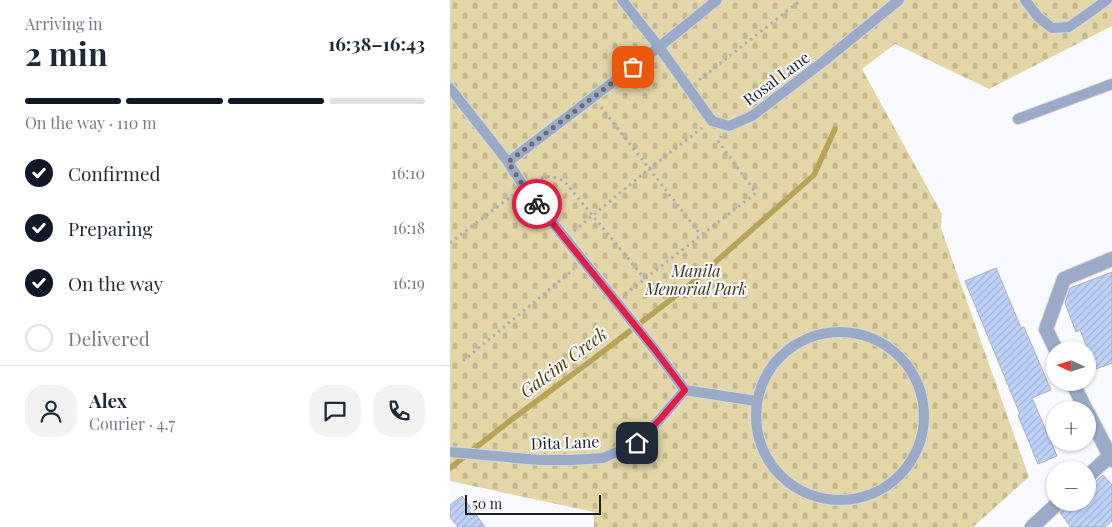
<!DOCTYPE html>
<meta charset="utf-8">
<style>
:root{--surface:#fff;--page:#f2f2f3;--text:#1f2937;--muted:#747a83;--line:#e0e1e3;--accent:#111827}
body{margin:0;font-family:"Playfair Display",serif;background:var(--page);color:var(--text);height:100vh;display:flex;flex-direction:column;font-size:19px;white-space:nowrap}
*{box-sizing:border-box;margin:0}
p{font-size:16px;color:var(--muted)}
.icon{flex:none;width:28px;height:28px;fill:none;stroke:currentColor;stroke-width:2;stroke-linecap:round;stroke-linejoin:round}
.map{position:relative;flex:1;overflow:hidden}
.drawer{display:flex;flex-direction:column;background:var(--surface);width:450px}
.drawer>*{flex:none}
.needle{width:32px;rotate:274deg}
.fabs{position:absolute;left:596px;top:341px;display:grid;gap:10px}
.fabs a{display:grid;place-items:center;width:50px;height:50px;border-radius:50%;background:var(--surface);box-shadow:0 1px 4px #0004;font-size:25px}
.scale{position:absolute;left:15px;bottom:12px;width:136px;box-sizing:border-box;padding-left:5px;border:2px solid #1f2023;border-top:0;font-size:14px;line-height:18px;white-space:nowrap;color:#1f2023;-webkit-text-stroke:4px #f8faff;paint-order:stroke}
.pin{position:absolute;display:grid;place-items:center;width:42px;height:42px;color:#fff;margin:-21px;border-radius:10px;box-shadow:0 2px 8px #0006}
.courier{position:absolute;display:grid;place-items:center;width:50px;height:50px;margin:-25px;border:4px solid #e11d48;border-radius:50%;background:#fff;color:#222;box-shadow:0 1px 6px #0007}
.summary em{font-style:normal;font-weight:700}
.summary div{display:flex;flex-direction:column-reverse}
.summary{display:flex;align-items:center;justify-content:space-between;height:85px;padding:0 25px}
h1{font-size:32px;font-weight:700;line-height:38px}
.bar{display:grid;grid-template-columns:repeat(4,1fr);gap:8px 5px;align-content:center;height:60px;padding:0 25px}
.bar i{height:6px;border-radius:4px;background:var(--line)}
.bar .on{background:var(--accent)}
.bar p{grid-column:span 4}
.line{display:flex;align-items:center;gap:12px;padding:0 25px;border-top:1px solid var(--line)}
.line div{flex:1}
.round{display:grid;place-items:center;flex:none;width:52px;height:52px;border-radius:20px;background:var(--page)}
ol{padding:0 25px;list-style:none}
li{display:flex;align-items:center;gap:15px;height:55px}
li p{margin-inline-start:auto}
li .icon{padding:5px;border-radius:50%;background:var(--accent);color:#fff;stroke-width:4}
li:last-child{color:var(--muted)}
li i{width:28px;height:28px;border:2px solid var(--line);border-radius:50%}
main{display:flex;flex:1;min-height:0}
.map>svg:first-child{display:block}
.cemetery{fill:url(#cemetery-stones)}
.lines{fill:none;stroke-linecap:round;stroke-linejoin:round}
.stream{stroke:#b7a458;stroke-width:5.5}
.building{fill:url(#building-hatch);stroke:#abaeb5}
.service-casing{stroke:#d5d7dc;stroke-width:12}
.minor-casing{stroke:#d5d7dc;stroke-width:16}
.path{stroke:#acaeb2;stroke-width:3;stroke-dasharray:2.5 4;stroke-linecap:butt}
.service{stroke:#9baac7;stroke-width:10}
.minor{stroke:#9baac7;stroke-width:14}
.done{stroke:#6b6c70;stroke-width:5;stroke-dasharray:0 9}
.route{stroke:#e11d48;stroke-width:6}
.labels{text-anchor:middle;dominant-baseline:central;stroke-width:4;stroke-linejoin:round;paint-order:stroke}
.street-label{font-size:16px;fill:#1f2023;stroke:#f8faff}
.park-label{font-size:16px;font-style:italic;fill:#3c3312;stroke:#f8faff}
.water-label{font-size:18px;font-style:italic;fill:#514303;stroke:#f8faff}
</style>
<main>
<section class="drawer">
<div class="summary"><div><h1>2 min</h1><p>Arriving in</p></div><em>16:38–16:43</em></div>
<div class="bar"><i class="on"></i><i class="on"></i><i class="on"></i><i></i><p>On the way · 110 m</p></div>
<ol>
<li><svg class="icon" aria-label="check" viewBox="0 0 24 24"><path d="M5 12l5 5 9-10"/></svg>Confirmed<p>16:10</p></li>
<li><svg class="icon" aria-label="check" viewBox="0 0 24 24"><path d="M5 12l5 5 9-10"/></svg>Preparing<p>16:18</p></li>
<li><svg class="icon" aria-label="check" viewBox="0 0 24 24"><path d="M5 12l5 5 9-10"/></svg>On the way<p>16:19</p></li>
<li><i></i>Delivered</li>
</ol>
<div class="line" style="height:90px"><a class="round"><svg class="icon" aria-label="person" viewBox="0 0 24 24"><circle cx="12" cy="8" r="4"/><path d="M4 21q1-7 8-7t8 7"/></svg></a><div><b>Alex</b><p>Courier · 4.7</p></div><a class="round"><svg class="icon" aria-label="chat" viewBox="0 0 24 24"><path d="M4 5h16v11H9l-5 4z"/></svg></a><a class="round"><svg class="icon" aria-label="phone" viewBox="0 0 24 24"><path d="M5 4h4l2 5-3 2q2 4 5 5l2-3 5 2v4C11 20 4 13 5 4z"/></svg></a></div>
</section>
<div class="map">
<svg width="662" height="527" viewBox="0 0 662 527">
<defs>
<pattern id="cemetery-stones" width="16" height="16" patternUnits="userSpaceOnUse" patternTransform="scale(1.25)"><rect width="16" height="16" fill="#e4d7a7"/><path d="M2 7V4a2 2 0 0 1 4 0v3zM10 15v-3a2 2 0 0 1 4 0v3z" fill="#c3b88f"/></pattern>
<pattern id="building-hatch" width="6" height="6" patternUnits="userSpaceOnUse" patternTransform="scale(1.25)"><rect width="6" height="6" fill="#bed2fa"/><path d="M-1 1l2-2M0 6l6-6M5 7l2-2" fill="none" stroke="#a3b4d6"/></pattern>
</defs>
<rect width="100%" height="100%" fill="#f8faff"/>
<path class="cemetery" d="M0 0H662V26L539 89 445 44 412 69 492 214 491 228 579 477 523 527H144V512L0 481Z"/>
<g class="lines">
<path class="stream" d="M0 468 61 420 146 357 236 288 364 175 385 129"/>
</g>
<path class="building" d="M546 268 571 328 574 327 601 390 582 398 607 456 588 464 568 415 570 414 515 281Z
M662 272V363L646 369 630 330 626 332 615 303 620 288Z
M653 475 662 485V521L655 527H621L610 513 621 502H638V488Z
M12 496 35 527H8L0 517V505Z"/>
<g class="lines">
<defs>
<path id="service" d="M172 0 209 47 262 121 279 126 302 116 374 61 449 0
M575 0 588 17 602 28 619 27 657 0
M0 88 58 162 74 187 205 350 235 390 306 401
M568 119 662 84
M58 162 209 47 267 0
M306 416a84 84 0 1 1 168 0a84 84 0 1 1-168 0Z
M0 452 90 460H122L153 458 187 443 211 418 235 390"/>
<path id="minor" d="M606 350 596 329 614 279 662 259
M622 382 636 410
M638 413 662 460
M638 476 662 454
M582 527 609 502"/>
</defs>
<use href="#service" class="service-casing"/>
<use href="#minor" class="minor-casing"/>
<path class="path" d="M249 80 351 0
M151 107 251 235
M85 181C99 175 101 175 115 182L195 279
M124 231 200 168 252 128
M0 243 63 195
M175 294 306 193 268 141 271 136
M13 361 124 269"/>
<use href="#service" class="service"/>
<use href="#minor" class="minor"/>
</g>
<g class="lines">
<path class="done" d="M87 204 74 187 58 162 183 67"/>
<path class="route" d="M87 204 205 350 235 390 211 418 187 443"/>
</g>
<g class="labels">
<g class="street-label">
<text transform="translate(326 78) rotate(-37)">Rosal Lane</text>
<text transform="translate(115 442) rotate(-2)">Dita Lane</text>
</g>
<g class="park-label">
<text x="246" y="270">Manila<tspan x="246" dy="18">Memorial Park</tspan></text>
</g>
<g class="water-label">
<text transform="translate(113 362) rotate(-37)">Galcim Creek</text>
</g>
</g>
</svg>
<div class="fabs">
<a><svg class="needle" viewBox="-14 -14 28 28"><path d="M0-13l5 13h-10z" fill="#e53935"/><path d="M0 13l5-13h-10z" fill="#747a83"/></svg></a>
<a>+</a>
<a>−</a>
</div>
<div class="scale">50 m</div>
<div class="pin" style="left:183px;top:67px;background:#ea580c"><svg class="icon" aria-label="bag" viewBox="0 0 24 24"><path d="M5 8h14l-1 12H6zM9 8a3 3 0 0 1 6 0"/></svg></div>
<div class="pin" style="left:187px;top:443px;background:#1f2937"><svg class="icon" aria-label="home" viewBox="0 0 24 24"><path d="M3 11l9-7 9 7M6 9v11h12V9"/></svg></div>
<div class="courier" style="left:87px;top:204px"><svg class="icon" aria-label="bike" viewBox="0 0 24 24"><circle cx="6" cy="16" r="4"/><circle cx="18" cy="16" r="4"/><path d="M6 16l4-8h5l3 8M10 8l3 8H6M13 5h3"/></svg></div>
</div>
</main>
